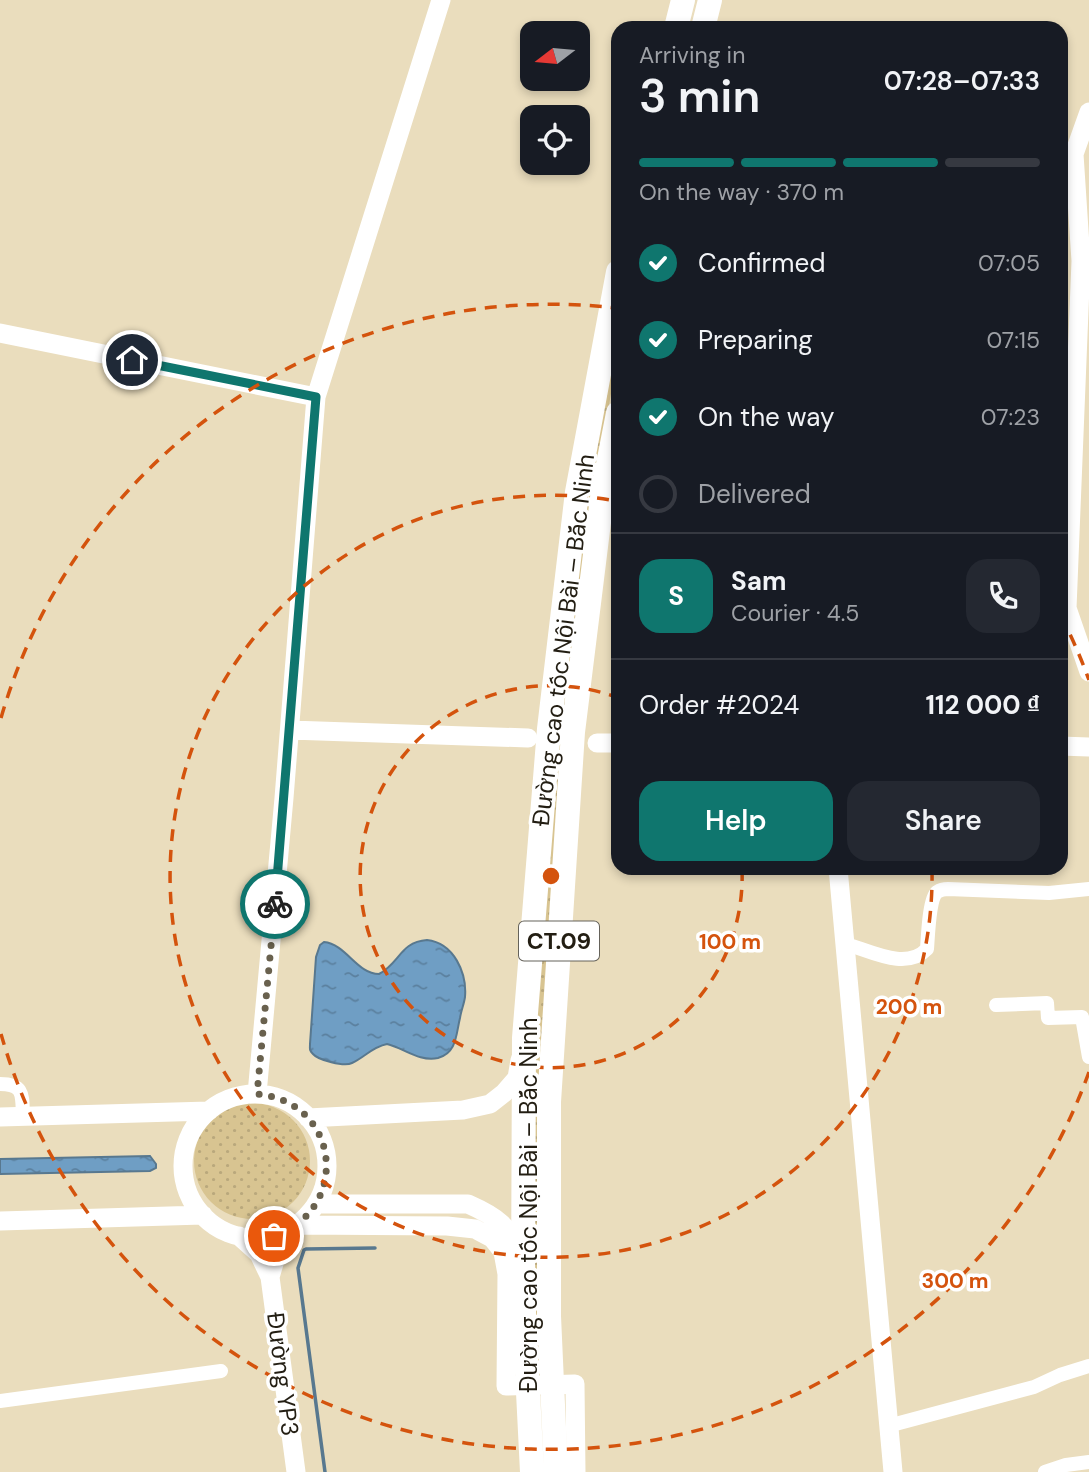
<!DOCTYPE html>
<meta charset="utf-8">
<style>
:root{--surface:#171b24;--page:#242831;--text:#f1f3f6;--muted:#9ea1a6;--line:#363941;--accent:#0f766e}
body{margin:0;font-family:"DM Sans",sans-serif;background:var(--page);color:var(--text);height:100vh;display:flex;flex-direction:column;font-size:26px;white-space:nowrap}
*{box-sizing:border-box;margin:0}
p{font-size:23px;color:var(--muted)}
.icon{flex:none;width:38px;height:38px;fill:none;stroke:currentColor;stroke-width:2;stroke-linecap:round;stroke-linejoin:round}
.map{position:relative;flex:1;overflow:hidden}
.panel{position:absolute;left:611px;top:21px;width:457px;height:854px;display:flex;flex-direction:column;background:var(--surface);border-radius:21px;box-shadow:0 4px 10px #0003}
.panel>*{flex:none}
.needle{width:46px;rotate:254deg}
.buttons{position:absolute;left:520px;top:21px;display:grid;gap:14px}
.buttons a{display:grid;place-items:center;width:70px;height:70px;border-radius:14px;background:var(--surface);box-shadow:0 4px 10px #0003;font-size:35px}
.pin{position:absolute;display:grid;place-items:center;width:60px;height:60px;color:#fff;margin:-30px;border:4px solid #fff;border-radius:50%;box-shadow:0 2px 7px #0007}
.courier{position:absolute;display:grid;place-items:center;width:70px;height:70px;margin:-35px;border:5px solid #0f766e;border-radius:50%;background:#fff;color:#222;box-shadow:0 2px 9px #0007}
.overview em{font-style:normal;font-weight:600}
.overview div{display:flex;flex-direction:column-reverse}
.overview{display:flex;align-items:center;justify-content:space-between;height:119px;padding:0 28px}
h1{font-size:46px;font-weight:600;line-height:52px}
.bar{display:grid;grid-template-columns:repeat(4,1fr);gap:10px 7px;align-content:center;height:84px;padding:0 28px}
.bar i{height:9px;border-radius:5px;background:var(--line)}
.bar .selected{background:var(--accent)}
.bar p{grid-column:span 4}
.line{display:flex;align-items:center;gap:18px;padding:0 28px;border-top:2px solid var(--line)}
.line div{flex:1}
.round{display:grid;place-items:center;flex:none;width:74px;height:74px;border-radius:21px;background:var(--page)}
ol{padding:0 28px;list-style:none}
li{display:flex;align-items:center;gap:21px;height:77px}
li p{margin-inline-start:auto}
li .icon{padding:7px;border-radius:50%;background:var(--accent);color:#fff;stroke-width:4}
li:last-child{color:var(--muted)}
li i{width:38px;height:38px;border:4px solid var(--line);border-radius:50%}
.cta{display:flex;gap:14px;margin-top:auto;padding:14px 28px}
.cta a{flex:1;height:80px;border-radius:21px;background:var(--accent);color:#fff;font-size:28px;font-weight:600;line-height:80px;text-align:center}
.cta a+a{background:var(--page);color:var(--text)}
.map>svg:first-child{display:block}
.grass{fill:url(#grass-dots)}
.water{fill:url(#water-ripples);stroke:#58788f;stroke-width:2}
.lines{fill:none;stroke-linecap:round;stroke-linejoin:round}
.stream{stroke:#58788f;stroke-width:3.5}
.street{stroke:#fff;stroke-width:14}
.secondary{stroke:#fff;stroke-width:19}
.highway{stroke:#fff;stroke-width:24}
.done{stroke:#69614e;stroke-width:7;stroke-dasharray:0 12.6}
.route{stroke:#0f766e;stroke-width:9}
.ring{fill:none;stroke:#d4530d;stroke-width:3.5;stroke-dasharray:12 9}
.labels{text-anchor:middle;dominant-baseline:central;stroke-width:7;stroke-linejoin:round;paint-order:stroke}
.shield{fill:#fff;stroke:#65625a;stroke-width:2}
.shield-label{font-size:23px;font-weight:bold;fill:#231e13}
.street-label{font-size:24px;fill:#231e13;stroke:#fff}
.centre{fill:#d4530d;stroke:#fff;stroke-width:3.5}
.ring-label{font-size:21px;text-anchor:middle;font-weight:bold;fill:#d4530d;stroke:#fff;stroke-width:7;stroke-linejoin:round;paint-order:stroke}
</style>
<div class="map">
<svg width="1089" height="1472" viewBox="0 0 1089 1472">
<defs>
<pattern id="grass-dots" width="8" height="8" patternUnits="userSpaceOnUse" patternTransform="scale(1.75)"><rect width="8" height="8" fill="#d8c491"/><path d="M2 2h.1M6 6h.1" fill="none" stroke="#b9a87c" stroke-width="1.8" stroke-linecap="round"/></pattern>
<pattern id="water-ripples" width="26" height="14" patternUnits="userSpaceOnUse" patternTransform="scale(1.75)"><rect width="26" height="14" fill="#6f9ec4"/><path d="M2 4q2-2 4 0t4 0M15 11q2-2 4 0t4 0" fill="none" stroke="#5b809e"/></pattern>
</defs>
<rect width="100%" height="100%" fill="#eaddbd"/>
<path class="grass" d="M618 310V355L590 510 542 1394 535 1401 534 1047 566 641Z
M194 1161a58 58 0 1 1 116 0a58 58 0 1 1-116 0Z"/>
<path class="water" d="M427 940C454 943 467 973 465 997 464 1004 461 1011 460 1018 456 1034 457 1053 438 1058 419 1062 404 1048 387 1044 372 1047 365 1057 352 1063 344 1067 318 1060 313 1054 309 1050 310 1049 310 1044L316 957 320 945 324 942C346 944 357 974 379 974 400 963 400 942 427 940Z
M150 1156 156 1164V1168L150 1171 0 1174V1159Z"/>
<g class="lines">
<path class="stream" d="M325 1472 298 1268 304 1250 306 1249 375 1248"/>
<path class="street" d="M846 944C871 951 906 971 927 949 928 937 929 899 937 892 940 890 945 889 948 889L1049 893 1089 889
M996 1005 1047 1003 1048 1018 1082 1017 1089 1057
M0 1084C25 1084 22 1096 23 1117
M0 1401 221 1371
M888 1426 1034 1387 1060 1375 1089 1366
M1045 1472 1066 1465 1089 1462"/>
<path class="secondary" d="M1089 112 1074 154 1081 261 1067 608 1089 672
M0 333 316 397
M290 730 528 738
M597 743H618
M1060 746 1089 747
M838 868 893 1472
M257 1094 284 798 316 397 441 0
M183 1166a72 72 0 1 1 144 0a72 72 0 1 1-144 0Z
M0 1117 209 1111
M308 1118 463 1110 490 1104 504 1093 517 1078 520 1060
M316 1204H468C493 1215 514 1227 518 1256
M0 1221 203 1215
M297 1225 447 1226 475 1229 492 1238 503 1252 507 1274 506 1386 575 1384 576 1472
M239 1236 259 1254 270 1277 278 1250 290 1229
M270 1277 296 1472"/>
<path class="highway" d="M676 28 683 0
M703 28 710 0
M532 1472 523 1292 524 1038 549 729 577 492 618 272
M556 1472 549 1316V1102L573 732 603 490 618 413"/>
</g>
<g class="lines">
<path class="done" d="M274 1236C352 1209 340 1101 257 1094L275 904"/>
<path class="route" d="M132 360 316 397 275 904"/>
</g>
<g class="ring">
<path d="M742 869A191 191 0 1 1 616 697"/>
<path d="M932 869A381 381 0 1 1 617 501"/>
<path d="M1089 1072A572 572 0 0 1 1 1034M1 718A572 572 0 0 1 616 308M1061 616A572 572 0 0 1 1089 680"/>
</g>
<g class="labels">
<rect class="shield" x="519" y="921.5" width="80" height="39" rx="5"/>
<g class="shield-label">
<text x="559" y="941">CT.09</text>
</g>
<g class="street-label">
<text transform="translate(563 640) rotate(-83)">Đường cao tốc Nội Bài – Bắc Ninh</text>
<text transform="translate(528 1205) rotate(-90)">Đường cao tốc Nội Bài – Bắc Ninh</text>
<text transform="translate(283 1374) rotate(83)">Đường YP3</text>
</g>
</g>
<circle cx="551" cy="876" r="10" class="centre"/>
<g class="ring-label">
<text x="730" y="949">100 m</text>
<text x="909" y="1014">200 m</text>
<text x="955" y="1288">300 m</text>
</g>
</svg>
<div class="buttons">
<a><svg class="needle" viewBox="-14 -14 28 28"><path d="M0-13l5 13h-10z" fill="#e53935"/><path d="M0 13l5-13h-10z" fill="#9ea1a6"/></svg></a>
<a><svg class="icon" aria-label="locate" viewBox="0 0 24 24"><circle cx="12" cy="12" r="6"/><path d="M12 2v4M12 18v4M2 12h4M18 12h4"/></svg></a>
</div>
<div class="pin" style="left:274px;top:1236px;background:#ea580c"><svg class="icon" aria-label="bag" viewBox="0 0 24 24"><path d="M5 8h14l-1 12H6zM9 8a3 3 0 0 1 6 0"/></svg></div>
<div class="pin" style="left:132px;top:360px;background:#1f2937"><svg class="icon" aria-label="home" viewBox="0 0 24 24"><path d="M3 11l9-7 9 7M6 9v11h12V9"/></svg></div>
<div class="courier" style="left:275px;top:904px"><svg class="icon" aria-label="bike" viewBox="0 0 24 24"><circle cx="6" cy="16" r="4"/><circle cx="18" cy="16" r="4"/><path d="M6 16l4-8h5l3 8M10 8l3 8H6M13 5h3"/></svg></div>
<section class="panel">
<div class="overview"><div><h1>3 min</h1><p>Arriving in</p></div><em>07:28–07:33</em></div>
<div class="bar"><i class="selected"></i><i class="selected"></i><i class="selected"></i><i></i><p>On the way · 370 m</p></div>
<ol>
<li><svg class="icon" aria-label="check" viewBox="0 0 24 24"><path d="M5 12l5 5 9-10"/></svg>Confirmed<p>07:05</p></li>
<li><svg class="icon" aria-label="check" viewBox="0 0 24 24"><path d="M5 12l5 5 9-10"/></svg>Preparing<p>07:15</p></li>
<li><svg class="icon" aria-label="check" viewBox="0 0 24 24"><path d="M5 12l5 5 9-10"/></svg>On the way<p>07:23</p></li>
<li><i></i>Delivered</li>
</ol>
<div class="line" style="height:126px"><b class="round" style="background:var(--accent);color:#fff">S</b><div><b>Sam</b><p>Courier · 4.5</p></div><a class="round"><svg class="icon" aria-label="phone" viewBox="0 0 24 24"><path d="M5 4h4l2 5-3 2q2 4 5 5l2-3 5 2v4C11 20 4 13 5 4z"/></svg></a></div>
<div class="line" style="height:91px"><div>Order #2024</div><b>112 000 ₫</b></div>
<div class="cta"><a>Help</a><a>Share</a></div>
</section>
</div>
